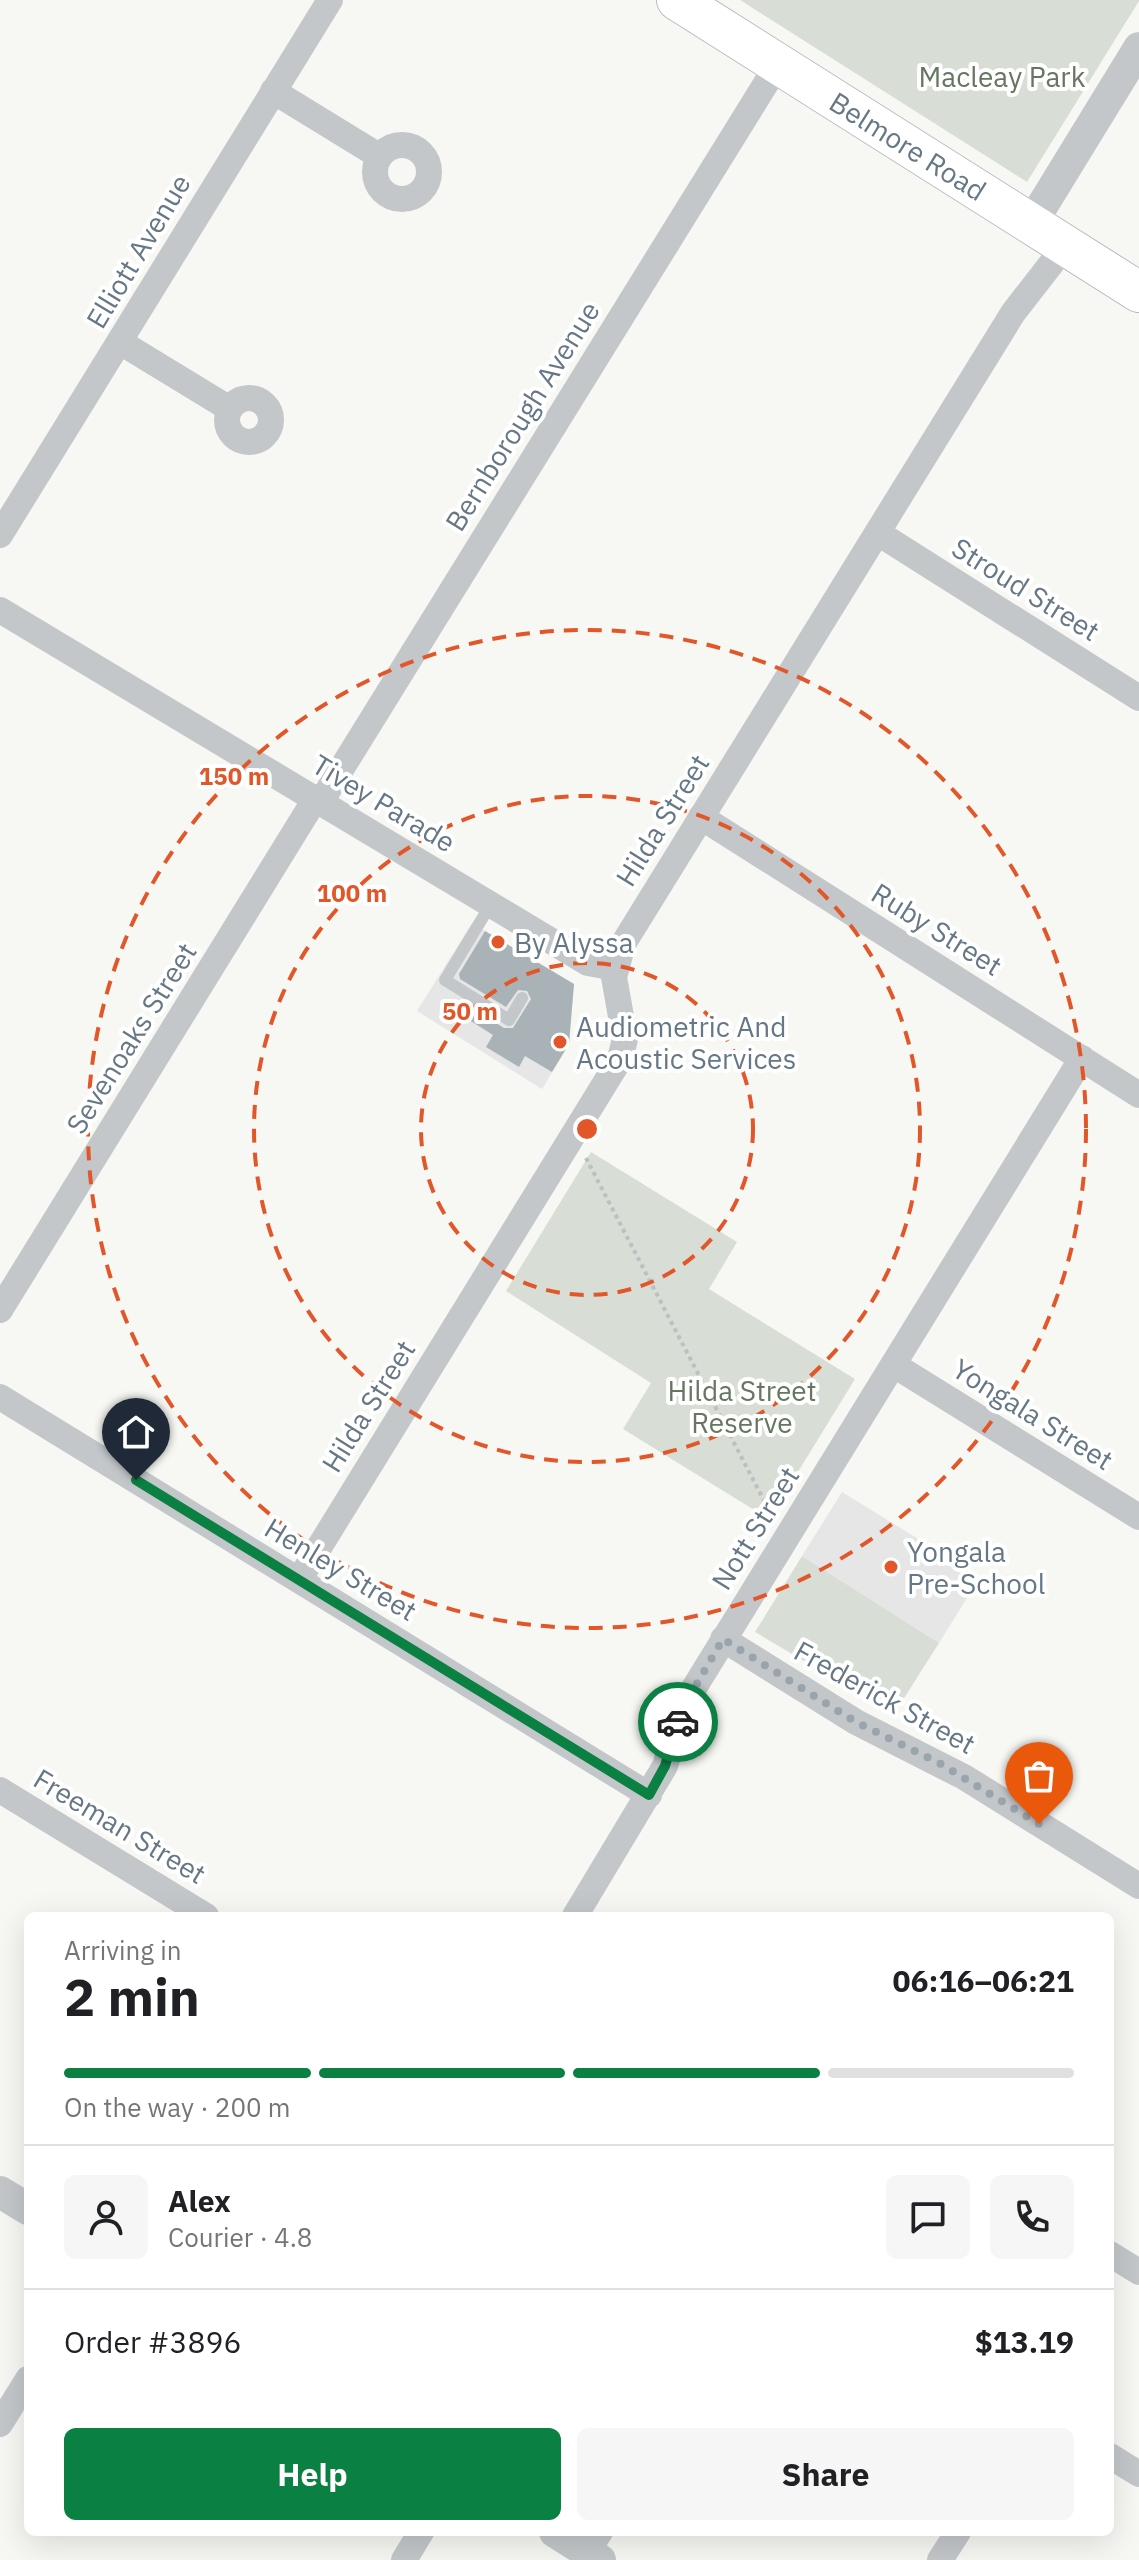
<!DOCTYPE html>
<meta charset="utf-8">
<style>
:root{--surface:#fff;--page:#f6f6f6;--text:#202124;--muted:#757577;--line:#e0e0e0;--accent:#0b8043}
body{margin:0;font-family:"IBM Plex Sans",sans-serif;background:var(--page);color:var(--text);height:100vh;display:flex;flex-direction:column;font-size:30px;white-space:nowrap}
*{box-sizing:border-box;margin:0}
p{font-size:26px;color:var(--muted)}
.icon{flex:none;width:44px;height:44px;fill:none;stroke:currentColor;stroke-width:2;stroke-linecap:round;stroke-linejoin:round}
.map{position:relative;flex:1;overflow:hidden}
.details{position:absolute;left:24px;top:1912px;width:1090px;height:624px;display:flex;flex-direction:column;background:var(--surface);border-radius:12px;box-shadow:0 8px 32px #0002}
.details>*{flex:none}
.pin{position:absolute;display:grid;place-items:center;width:68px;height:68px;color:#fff;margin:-82px -34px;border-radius:50% 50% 50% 0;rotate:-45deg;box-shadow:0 0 8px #0007}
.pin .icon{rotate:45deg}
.courier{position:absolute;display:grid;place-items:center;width:80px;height:80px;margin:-40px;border:6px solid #0b8043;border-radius:50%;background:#fff;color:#222;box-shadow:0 2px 10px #0007}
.summary em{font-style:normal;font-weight:700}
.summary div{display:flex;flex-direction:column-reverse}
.summary{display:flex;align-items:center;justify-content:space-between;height:136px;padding:0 40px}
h1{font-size:52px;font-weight:700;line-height:60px}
.bar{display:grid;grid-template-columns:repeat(4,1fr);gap:12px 8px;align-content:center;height:96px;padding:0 40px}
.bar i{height:10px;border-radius:6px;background:var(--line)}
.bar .current{background:var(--accent)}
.bar p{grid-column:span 4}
.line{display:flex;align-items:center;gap:20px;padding:0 40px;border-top:2px solid var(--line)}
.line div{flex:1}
.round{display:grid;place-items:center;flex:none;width:84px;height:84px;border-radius:12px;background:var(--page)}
.button{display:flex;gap:16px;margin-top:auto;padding:16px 40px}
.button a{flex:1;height:92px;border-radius:12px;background:var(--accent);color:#fff;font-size:32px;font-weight:700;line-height:92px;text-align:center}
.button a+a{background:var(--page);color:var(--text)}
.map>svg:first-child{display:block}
.built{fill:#e5e6e5}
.green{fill:#d8ded5}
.building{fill:#a9b2b7}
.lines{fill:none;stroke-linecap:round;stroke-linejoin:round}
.primary-casing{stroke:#b6babe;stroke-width:42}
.path{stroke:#bdbfc1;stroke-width:4;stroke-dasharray:4 4;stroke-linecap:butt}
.service{stroke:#c3c7ca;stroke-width:12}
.minor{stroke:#c3c7ca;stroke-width:26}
.tertiary{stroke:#c3c7ca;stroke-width:32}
.primary{stroke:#fff;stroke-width:40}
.done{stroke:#99a4ac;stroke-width:8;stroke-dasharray:0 14.4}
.route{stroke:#0b8043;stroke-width:10}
.ring{fill:none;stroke:#e2572a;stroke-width:4;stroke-dasharray:14 10}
.poi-dot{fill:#e2572a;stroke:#fff;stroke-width:3}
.labels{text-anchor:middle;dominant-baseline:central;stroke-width:8;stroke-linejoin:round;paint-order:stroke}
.park-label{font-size:28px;fill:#657761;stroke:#fff}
.street-label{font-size:28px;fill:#667785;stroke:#fff}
.poi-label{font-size:28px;fill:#667785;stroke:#fff;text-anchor:start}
.centre{fill:#e2572a;stroke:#fff;stroke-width:4}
.ring-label{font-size:24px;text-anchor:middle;font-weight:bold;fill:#e2572a;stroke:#fff;stroke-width:8;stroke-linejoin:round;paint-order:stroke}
</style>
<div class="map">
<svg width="1139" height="2560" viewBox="0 0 1139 2560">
<rect width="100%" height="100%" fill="#f7f7f4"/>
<path class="built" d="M472 923 574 984 569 1044 542 1089 417 1011Z
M842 1492 980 1577 939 1643 802 1556Z"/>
<path class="green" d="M740 0H1139V1L1027 182Z
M591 1152 737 1242 709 1289 855 1379 769 1519 623 1429 651 1383 506 1291Z
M802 1556 939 1643 894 1714 755 1632Z"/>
<path class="building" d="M485 931 574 984 569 1044 552 1072 525 1056 519 1067 486 1047 493 1035 466 1018 472 1008 504 1028H513L531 999 527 991 518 990 506 1007 460 979 459 974Z"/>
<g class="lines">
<defs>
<path id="primary" d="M677 0 1139 292"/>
</defs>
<use href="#primary" class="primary-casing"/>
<path class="path" d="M586 1158 772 1516"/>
<path class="service" d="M491 904 445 980 509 1020 522 998"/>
<path class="minor" d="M273 91 379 156
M375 172a27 27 0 1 1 54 0a27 27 0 1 1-54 0Z
M120 342 230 409
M227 420a22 22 0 1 1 44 0a22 22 0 1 1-44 0Z
M878 533 1139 698
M0 535 330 0
M0 610 588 963 615 968
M701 817 1139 1095
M0 1310 309 809 327 792 778 64
M894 1365 1139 1517
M0 1397 649 1795
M299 1580 620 1059 625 1039 614 977 623 944 1013 313 1065 246
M723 1639 856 1722 964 1777 1139 1886
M0 1790 206 1916
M575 1916 665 1766 680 1717 694 1688 1082 1058
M1110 2254 1139 2272
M0 2424 28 2379
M1110 2456 1139 2474
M587 2552 600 2532
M404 2560 421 2532
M940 2560 958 2532"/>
<path class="tertiary" d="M1031 224 1139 48
M0 2192 28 2209
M555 2532 600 2560"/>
<use href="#primary" class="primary"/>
</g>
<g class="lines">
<path class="done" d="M678 1722 685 1704 723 1639 856 1722 941 1764 1039 1824"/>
<path class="route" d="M136 1480 649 1795 665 1766 678 1722"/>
</g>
<g class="ring">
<circle cx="587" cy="1129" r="166"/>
<circle cx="587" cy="1129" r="333"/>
<circle cx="587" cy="1129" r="499"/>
</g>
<g class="poi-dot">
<circle cx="498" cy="942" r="8"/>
<circle cx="560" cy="1042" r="8"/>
<circle cx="891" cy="1567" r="8"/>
</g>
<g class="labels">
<g class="park-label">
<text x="1002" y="76">Macleay Park</text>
<text x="742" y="1390">Hilda Street<tspan x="742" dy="32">Reserve</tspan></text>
</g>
<g class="street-label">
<text transform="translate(908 146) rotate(32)">Belmore Road</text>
<text transform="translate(138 251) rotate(-59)">Elliott Avenue</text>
<text transform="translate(522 416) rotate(-58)">Bernborough Avenue</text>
<text transform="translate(1026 589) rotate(32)">Stroud Street</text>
<text transform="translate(384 803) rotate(31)">Tivey Parade</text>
<text transform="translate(662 820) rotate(-58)">Hilda Street</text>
<text transform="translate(937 929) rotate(32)">Ruby Street</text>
<text transform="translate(131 1038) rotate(-58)">Sevenoaks Street</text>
<text transform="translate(368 1406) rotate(-58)">Hilda Street</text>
<text transform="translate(1033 1414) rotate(32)">Yongala Street</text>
<text transform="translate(755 1528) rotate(-58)">Nott Street</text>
<text transform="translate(341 1569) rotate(31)">Henley Street</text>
<text transform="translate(885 1697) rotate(29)">Frederick Street</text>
<text transform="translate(120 1826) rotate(31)">Freeman Street</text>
</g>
<g class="poi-label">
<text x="514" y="942">By Alyssa</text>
<text x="576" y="1026">Audiometric And<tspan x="576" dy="32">Acoustic Services</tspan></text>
<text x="907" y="1551">Yongala<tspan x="907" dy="32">Pre-School</tspan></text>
</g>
</g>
<circle cx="587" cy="1129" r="12" class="centre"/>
<g class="ring-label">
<text x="234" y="785">150 m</text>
<text x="352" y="902">100 m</text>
<text x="470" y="1020">50 m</text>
</g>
</svg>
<div class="pin" style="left:1039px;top:1824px;background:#ea580c"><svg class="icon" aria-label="bag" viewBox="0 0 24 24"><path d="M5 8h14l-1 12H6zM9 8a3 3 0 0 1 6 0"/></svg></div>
<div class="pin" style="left:136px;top:1480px;background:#1f2937"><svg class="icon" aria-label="home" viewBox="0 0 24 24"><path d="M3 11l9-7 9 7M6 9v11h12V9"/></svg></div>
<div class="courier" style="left:678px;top:1722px"><svg class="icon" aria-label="car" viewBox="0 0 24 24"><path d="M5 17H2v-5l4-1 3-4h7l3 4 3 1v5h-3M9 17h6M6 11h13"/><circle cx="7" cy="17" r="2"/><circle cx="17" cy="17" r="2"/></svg></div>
<section class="details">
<div class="summary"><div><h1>2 min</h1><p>Arriving in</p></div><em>06:16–06:21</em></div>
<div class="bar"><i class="current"></i><i class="current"></i><i class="current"></i><i></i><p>On the way · 200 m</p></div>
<div class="line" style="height:144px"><a class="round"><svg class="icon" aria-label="person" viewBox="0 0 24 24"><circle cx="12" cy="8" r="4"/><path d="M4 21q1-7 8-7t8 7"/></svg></a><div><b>Alex</b><p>Courier · 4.8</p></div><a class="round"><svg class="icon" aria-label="chat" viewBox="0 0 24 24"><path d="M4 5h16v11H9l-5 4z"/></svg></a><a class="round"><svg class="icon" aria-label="phone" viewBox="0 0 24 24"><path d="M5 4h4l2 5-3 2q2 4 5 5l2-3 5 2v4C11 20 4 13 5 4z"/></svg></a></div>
<div class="line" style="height:104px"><div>Order #3896</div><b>$13.19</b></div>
<div class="button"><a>Help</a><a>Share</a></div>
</section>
</div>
